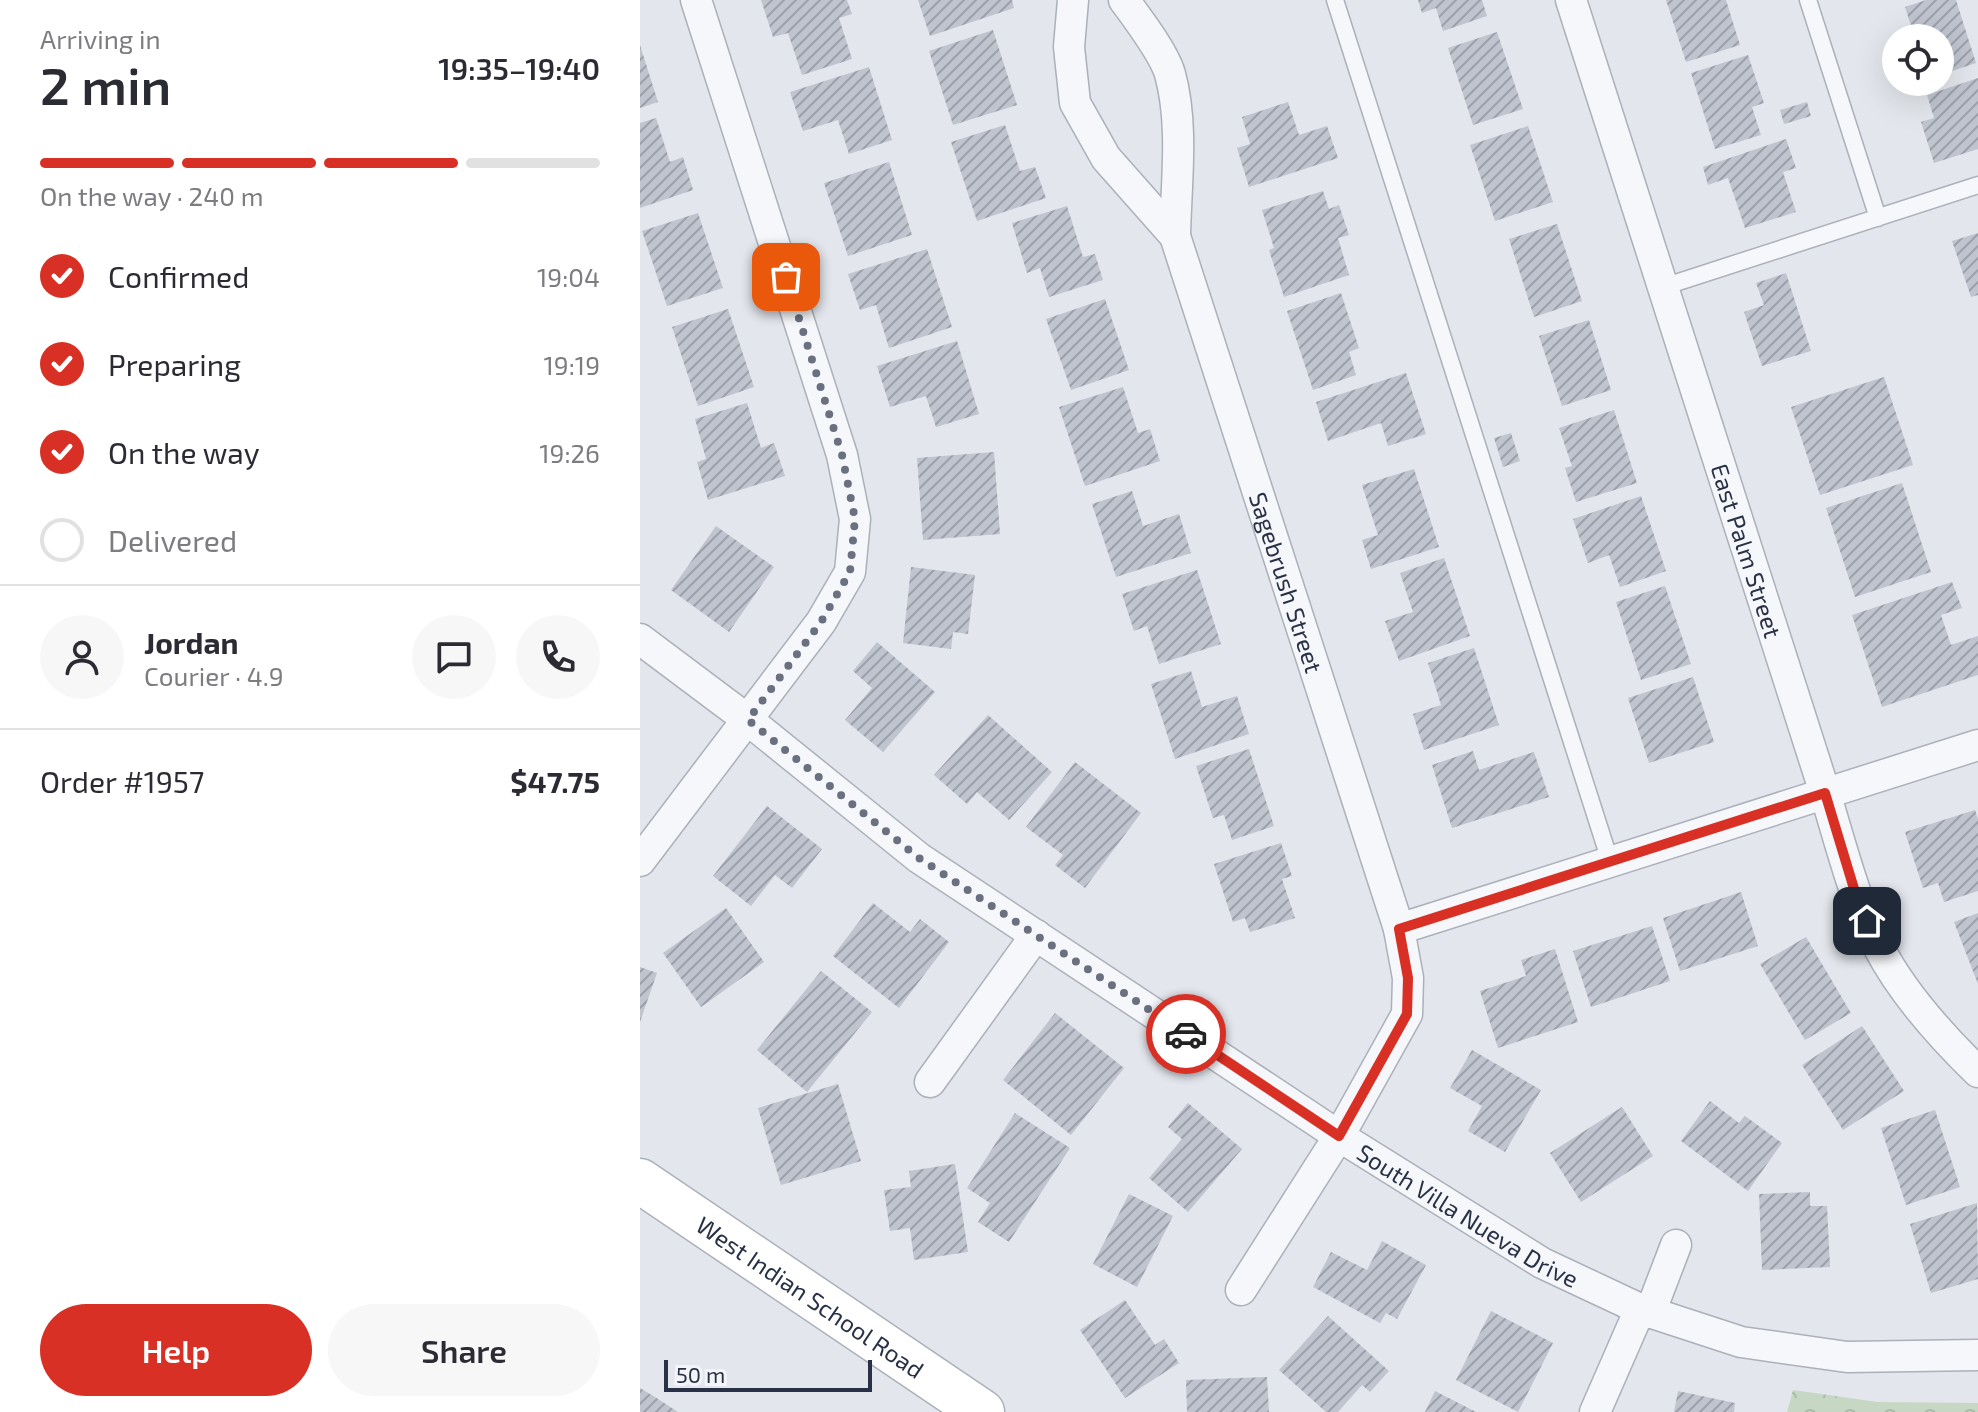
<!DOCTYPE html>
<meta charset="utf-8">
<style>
:root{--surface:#fff;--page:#f7f7f7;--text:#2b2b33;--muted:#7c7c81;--line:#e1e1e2;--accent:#d93025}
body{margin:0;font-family:"Exo 2",sans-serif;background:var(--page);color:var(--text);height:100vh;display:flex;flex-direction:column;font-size:30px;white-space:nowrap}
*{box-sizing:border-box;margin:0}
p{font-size:26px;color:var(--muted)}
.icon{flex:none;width:44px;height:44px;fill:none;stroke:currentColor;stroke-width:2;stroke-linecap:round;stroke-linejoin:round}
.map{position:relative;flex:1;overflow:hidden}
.panel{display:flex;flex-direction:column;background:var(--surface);width:640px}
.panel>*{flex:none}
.fabs{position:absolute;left:1242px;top:24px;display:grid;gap:16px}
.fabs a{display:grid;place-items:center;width:72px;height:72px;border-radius:50%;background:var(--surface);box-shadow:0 8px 32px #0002;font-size:40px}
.scale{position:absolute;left:24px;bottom:20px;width:208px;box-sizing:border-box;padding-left:8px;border:4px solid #293146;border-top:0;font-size:22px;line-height:28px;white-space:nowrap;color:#293146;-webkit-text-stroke:6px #f3f5f9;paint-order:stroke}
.pin{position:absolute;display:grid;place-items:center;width:68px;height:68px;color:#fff;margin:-34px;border-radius:16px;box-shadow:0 4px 12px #0006}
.courier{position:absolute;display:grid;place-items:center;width:80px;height:80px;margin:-40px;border:6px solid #d93025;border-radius:50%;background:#fff;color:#222;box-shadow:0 2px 10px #0007}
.summary em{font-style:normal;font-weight:600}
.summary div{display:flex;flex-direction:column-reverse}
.summary{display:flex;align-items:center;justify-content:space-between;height:136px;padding:0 40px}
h1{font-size:52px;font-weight:600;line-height:60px}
.bar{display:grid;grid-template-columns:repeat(4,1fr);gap:12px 8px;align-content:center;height:96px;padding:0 40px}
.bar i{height:10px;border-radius:6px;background:var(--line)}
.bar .active{background:var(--accent)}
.bar p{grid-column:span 4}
.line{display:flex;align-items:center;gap:20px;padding:0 40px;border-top:2px solid var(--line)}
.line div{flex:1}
.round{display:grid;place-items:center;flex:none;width:84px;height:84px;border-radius:42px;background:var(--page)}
ol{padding:0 40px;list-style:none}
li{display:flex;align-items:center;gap:24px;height:88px}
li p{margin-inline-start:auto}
li .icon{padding:8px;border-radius:50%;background:var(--accent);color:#fff;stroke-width:4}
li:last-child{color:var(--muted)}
li i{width:44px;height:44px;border:4px solid var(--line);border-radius:50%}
.cta{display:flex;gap:16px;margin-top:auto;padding:16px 40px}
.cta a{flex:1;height:92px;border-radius:48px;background:var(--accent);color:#fff;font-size:32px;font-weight:600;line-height:92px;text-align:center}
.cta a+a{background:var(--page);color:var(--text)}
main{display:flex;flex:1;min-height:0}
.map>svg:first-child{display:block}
.park{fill:url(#park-crowns)}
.building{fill:url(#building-hatch)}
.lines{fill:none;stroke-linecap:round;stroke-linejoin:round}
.service-casing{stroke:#abb0ba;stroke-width:19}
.minor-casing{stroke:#abb0ba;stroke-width:33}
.secondary-casing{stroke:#abb0ba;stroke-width:47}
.service{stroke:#f6f7fa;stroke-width:16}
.minor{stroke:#f6f7fa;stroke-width:30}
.secondary{stroke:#fff;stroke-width:44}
.done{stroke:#6a7080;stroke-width:8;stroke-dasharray:0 14.4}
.route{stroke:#d93025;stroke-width:10}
.labels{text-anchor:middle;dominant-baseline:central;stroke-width:7;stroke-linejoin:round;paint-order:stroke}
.street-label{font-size:24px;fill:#293146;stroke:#f3f5f9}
</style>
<main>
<section class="panel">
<div class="summary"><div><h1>2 min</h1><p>Arriving in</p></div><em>19:35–19:40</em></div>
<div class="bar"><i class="active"></i><i class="active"></i><i class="active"></i><i></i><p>On the way · 240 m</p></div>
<ol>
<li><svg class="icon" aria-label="check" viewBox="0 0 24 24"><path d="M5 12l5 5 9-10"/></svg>Confirmed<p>19:04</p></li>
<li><svg class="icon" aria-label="check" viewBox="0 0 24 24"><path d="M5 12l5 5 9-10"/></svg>Preparing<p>19:19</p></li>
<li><svg class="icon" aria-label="check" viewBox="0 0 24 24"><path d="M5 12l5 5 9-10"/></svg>On the way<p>19:26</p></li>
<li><i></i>Delivered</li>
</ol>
<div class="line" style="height:144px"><a class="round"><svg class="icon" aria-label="person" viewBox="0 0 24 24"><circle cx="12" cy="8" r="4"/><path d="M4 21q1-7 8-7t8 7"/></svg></a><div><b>Jordan</b><p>Courier · 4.9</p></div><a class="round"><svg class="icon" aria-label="chat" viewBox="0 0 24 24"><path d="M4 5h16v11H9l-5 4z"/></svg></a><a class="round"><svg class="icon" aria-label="phone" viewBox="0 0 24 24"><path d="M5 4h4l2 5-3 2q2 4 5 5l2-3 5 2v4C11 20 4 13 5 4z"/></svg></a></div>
<div class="line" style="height:104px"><div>Order #1957</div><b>$47.75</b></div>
<div class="cta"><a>Help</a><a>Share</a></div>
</section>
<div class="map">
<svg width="1338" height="1412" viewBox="0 0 1338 1412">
<defs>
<pattern id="park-crowns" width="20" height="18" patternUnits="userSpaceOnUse" patternTransform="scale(2)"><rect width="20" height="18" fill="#c6d7c3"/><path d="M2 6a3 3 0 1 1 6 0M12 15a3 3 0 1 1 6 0" fill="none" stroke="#aab9a9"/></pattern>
<pattern id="building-hatch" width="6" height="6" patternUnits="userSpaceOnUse" patternTransform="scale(2)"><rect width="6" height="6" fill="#bfc4cf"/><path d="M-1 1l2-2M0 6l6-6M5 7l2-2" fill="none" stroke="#9ba0aa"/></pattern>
</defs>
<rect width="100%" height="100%" fill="#e3e6ec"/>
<path class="park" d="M1153 1390 1237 1402 1338 1403V1412H1147Z"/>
<path class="building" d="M121 0H207L212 14 199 18 212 59 162 75 148 33 133 37Z
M278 0H372L374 8 290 36Z
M778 0H842L847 16 803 31 796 8 782 13Z
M1026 0H1086L1100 45 1046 62Z
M1286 0H1316L1336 63 1300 75V38H1275L1265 7Z
M353 30 377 105 313 125 289 51Z
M857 32 883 109 833 125 808 48Z
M0 45 18 102 0 108Z
M1108 55 1124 103 1112 107 1121 135 1075 149 1051 73Z
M229 67 252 140 209 154 198 120 163 131 150 92Z
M1338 78V149L1294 163 1281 122 1294 118 1287 95Z
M648 102 659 135 687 126 698 158 609 187 597 148 610 144 602 117Z
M1167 102 1171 116 1144 124 1140 110Z
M16 118 30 162 43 157 53 190 0 208V123Z
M365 125 380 171 395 167 406 198 337 221 311 142Z
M888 126 913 202 855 221 830 145Z
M1146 139 1156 168 1143 172 1156 212 1105 228 1088 178 1068 185 1063 167Z
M249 162 272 235 208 256 184 183Z
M683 191 689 209 699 205 709 235 698 238 709 275 644 297 629 250 634 248 622 210Z
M427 206 443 257 455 254 463 280 409 297 400 268 387 273 372 223Z
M58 213 83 288 27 306 2 231Z
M917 224 942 301 894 317 869 239Z
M1338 233V295L1331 297 1312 241Z
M287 249 312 327 249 348 236 305 220 310 208 274Z
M1146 273 1171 351 1122 366 1104 312 1124 305 1116 283Z
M701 293 719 348 709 352 716 375 673 390 647 311Z
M465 299 489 370 431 390 406 319Z
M88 309 114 387 58 406 32 327Z
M949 320 971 390 922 406 899 336Z
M317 341 339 414 296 427 286 396 250 407 237 366Z
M766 373 786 434 748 446 741 423 688 441 676 402Z
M1244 377 1273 465 1180 495 1151 407Z
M483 387 498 433 510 429 520 461 445 486 419 407Z
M107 403 121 448 134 443 145 476 68 500 57 462 66 459 55 419Z
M974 410 997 483 936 502 925 468 932 466 919 428Z
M871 433 880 461 863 467 854 438Z
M354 452 360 534 283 540 277 458Z
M774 469 799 547 731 569 722 540 738 535 722 485Z
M1262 483 1291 572 1215 597 1186 508Z
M492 491 503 526 539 514 551 553 476 577 452 504Z
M1001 496 1026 571 980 587 969 555 948 563 933 519Z
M76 526 134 567 89 632 31 590Z
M804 558 830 636 759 661 745 621 773 612 760 573Z
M271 567 335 575 328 634 313 632 311 649 263 643Z
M557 570 581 644 519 664 507 626 494 631 482 594Z
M1312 582 1322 608 1301 615 1311 645 1338 636V675L1242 707 1212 615Z
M1025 586 1051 664 1001 680 976 602Z
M237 642 295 692 243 752 205 720 232 688 213 671Z
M834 648 859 725 784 750 773 714 801 705 788 663Z
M551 671 562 707 597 696 609 734 535 759 511 684Z
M1053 677 1074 742 1009 763 988 698Z
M348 715 412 772 369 820 337 792 327 804 294 775Z
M609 749 634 826 592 840 584 815 573 818 556 766Z
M833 751 839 770 894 752 909 797 812 828 792 765Z
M435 762 501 813 445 888 415 865 423 855 386 827Z
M127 806 182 849 152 888 135 875 111 906 73 876Z
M1335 810 1338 819V891L1304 902 1298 883 1283 888 1265 832Z
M641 843 652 876 642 879 655 918 610 932 605 918 593 922 574 864Z
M1101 892 1118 946 1040 971 1023 918Z
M233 903 270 932 280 919 309 942 259 1008 193 956Z
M86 908 124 962 61 1007 23 953Z
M1338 913V984L1314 922Z
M1012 926 1030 981 951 1007 933 951Z
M1166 937 1211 1013 1165 1040 1120 964Z
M915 949 938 1022 858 1048 840 991 886 976 881 960Z
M0 967 17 973 0 1022Z
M181 971 232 1012 167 1092 117 1050Z
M415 1013 484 1068 431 1135 363 1080Z
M1222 1026 1264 1091 1203 1130 1162 1065Z
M832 1050 901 1090 865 1152 828 1131 842 1106 810 1088Z
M198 1084 221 1161 141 1185 118 1108Z
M1070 1101 1099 1123 1105 1116 1142 1143 1108 1191 1041 1141Z
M548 1103 602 1149 548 1212 509 1178 542 1139 528 1127Z
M982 1107 1013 1156 941 1202 910 1153Z
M1295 1110 1320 1187 1266 1205 1241 1128Z
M375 1113 430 1148 369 1242 338 1222 350 1203 327 1188Z
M315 1164 328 1252 274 1260 270 1228 250 1231 244 1190 271 1187 269 1171Z
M1170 1192V1206H1187L1190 1267 1122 1270 1119 1194Z
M489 1194 533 1216 497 1287 453 1264Z
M1337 1203 1338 1279 1291 1293 1270 1224Z
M742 1241 786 1265 757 1319 746 1313 740 1323 673 1287 691 1252 727 1270Z
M485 1300 515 1345 524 1339 539 1363 485 1398 440 1330Z
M851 1311 913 1343 878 1412 816 1380Z
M688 1316 749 1371 730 1392 722 1385 698 1412H686L639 1370Z
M627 1377 629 1412H547L546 1380Z
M0 1388 15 1397 38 1412H0Z
M795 1391 836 1412H785Z
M1038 1391 1095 1403 1094 1412H1034Z"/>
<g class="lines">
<defs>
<path id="service" d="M695 0 970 861
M1168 0 1238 218
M1023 287 1338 185"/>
<g id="minor">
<path d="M433 0 429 47 435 103 466 158 535 236"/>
<path id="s1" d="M484 0C498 19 524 53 530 74 544 125 536 184 535 236L759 929 768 978 767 1014 699 1136 601 1290"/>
<path id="s2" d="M931 0 1185 793C1201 845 1214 899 1239 948 1262 992 1303 1038 1338 1072"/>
<path id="s3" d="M0 639 108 720 279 858 699 1136 902 1263 1000 1309 1101 1342 1207 1357 1338 1355"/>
<path d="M0 861 181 622 210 572 215 519 202 455 56 0"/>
<path d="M759 929 1338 745"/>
<path d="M290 1082 396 935"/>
<path d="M1010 1313 1036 1245"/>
<path d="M955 1412 1000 1309"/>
</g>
<g id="secondary">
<path id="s4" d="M0 1181 342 1412"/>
</g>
</defs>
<use href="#service" class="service-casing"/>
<use href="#minor" class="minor-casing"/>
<use href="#secondary" class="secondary-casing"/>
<use href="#service" class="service"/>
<use href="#minor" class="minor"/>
<use href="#secondary" class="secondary"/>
</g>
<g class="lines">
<path class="done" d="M146 277 202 455 215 519 210 572 181 622 108 720 279 858 546 1034"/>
<path class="route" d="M546 1034 699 1136 767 1014 768 978 759 929 1185 793 1215 892 1227 921"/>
</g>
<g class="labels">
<g class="street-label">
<text stroke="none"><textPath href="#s2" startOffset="578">East Palm Street</textPath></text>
<text stroke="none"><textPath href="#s1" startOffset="614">Sagebrush Street</textPath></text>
<text stroke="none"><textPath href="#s3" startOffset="1010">South Villa Nueva Drive</textPath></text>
<text stroke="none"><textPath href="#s4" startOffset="206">West Indian School Road</textPath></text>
</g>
</g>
</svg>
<div class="fabs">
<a><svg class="icon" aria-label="locate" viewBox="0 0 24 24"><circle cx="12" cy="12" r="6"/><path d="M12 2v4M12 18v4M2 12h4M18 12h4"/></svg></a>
</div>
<div class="scale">50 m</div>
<div class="pin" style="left:146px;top:277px;background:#ea580c"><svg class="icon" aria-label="bag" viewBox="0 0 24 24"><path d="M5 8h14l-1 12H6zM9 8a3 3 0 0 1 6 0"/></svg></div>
<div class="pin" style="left:1227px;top:921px;background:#1f2937"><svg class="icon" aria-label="home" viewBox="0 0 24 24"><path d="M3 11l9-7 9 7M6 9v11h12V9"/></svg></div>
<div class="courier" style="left:546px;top:1034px"><svg class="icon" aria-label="car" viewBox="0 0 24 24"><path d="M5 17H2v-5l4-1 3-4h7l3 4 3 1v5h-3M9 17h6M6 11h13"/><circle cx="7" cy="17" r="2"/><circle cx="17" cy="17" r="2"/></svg></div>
</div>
</main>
